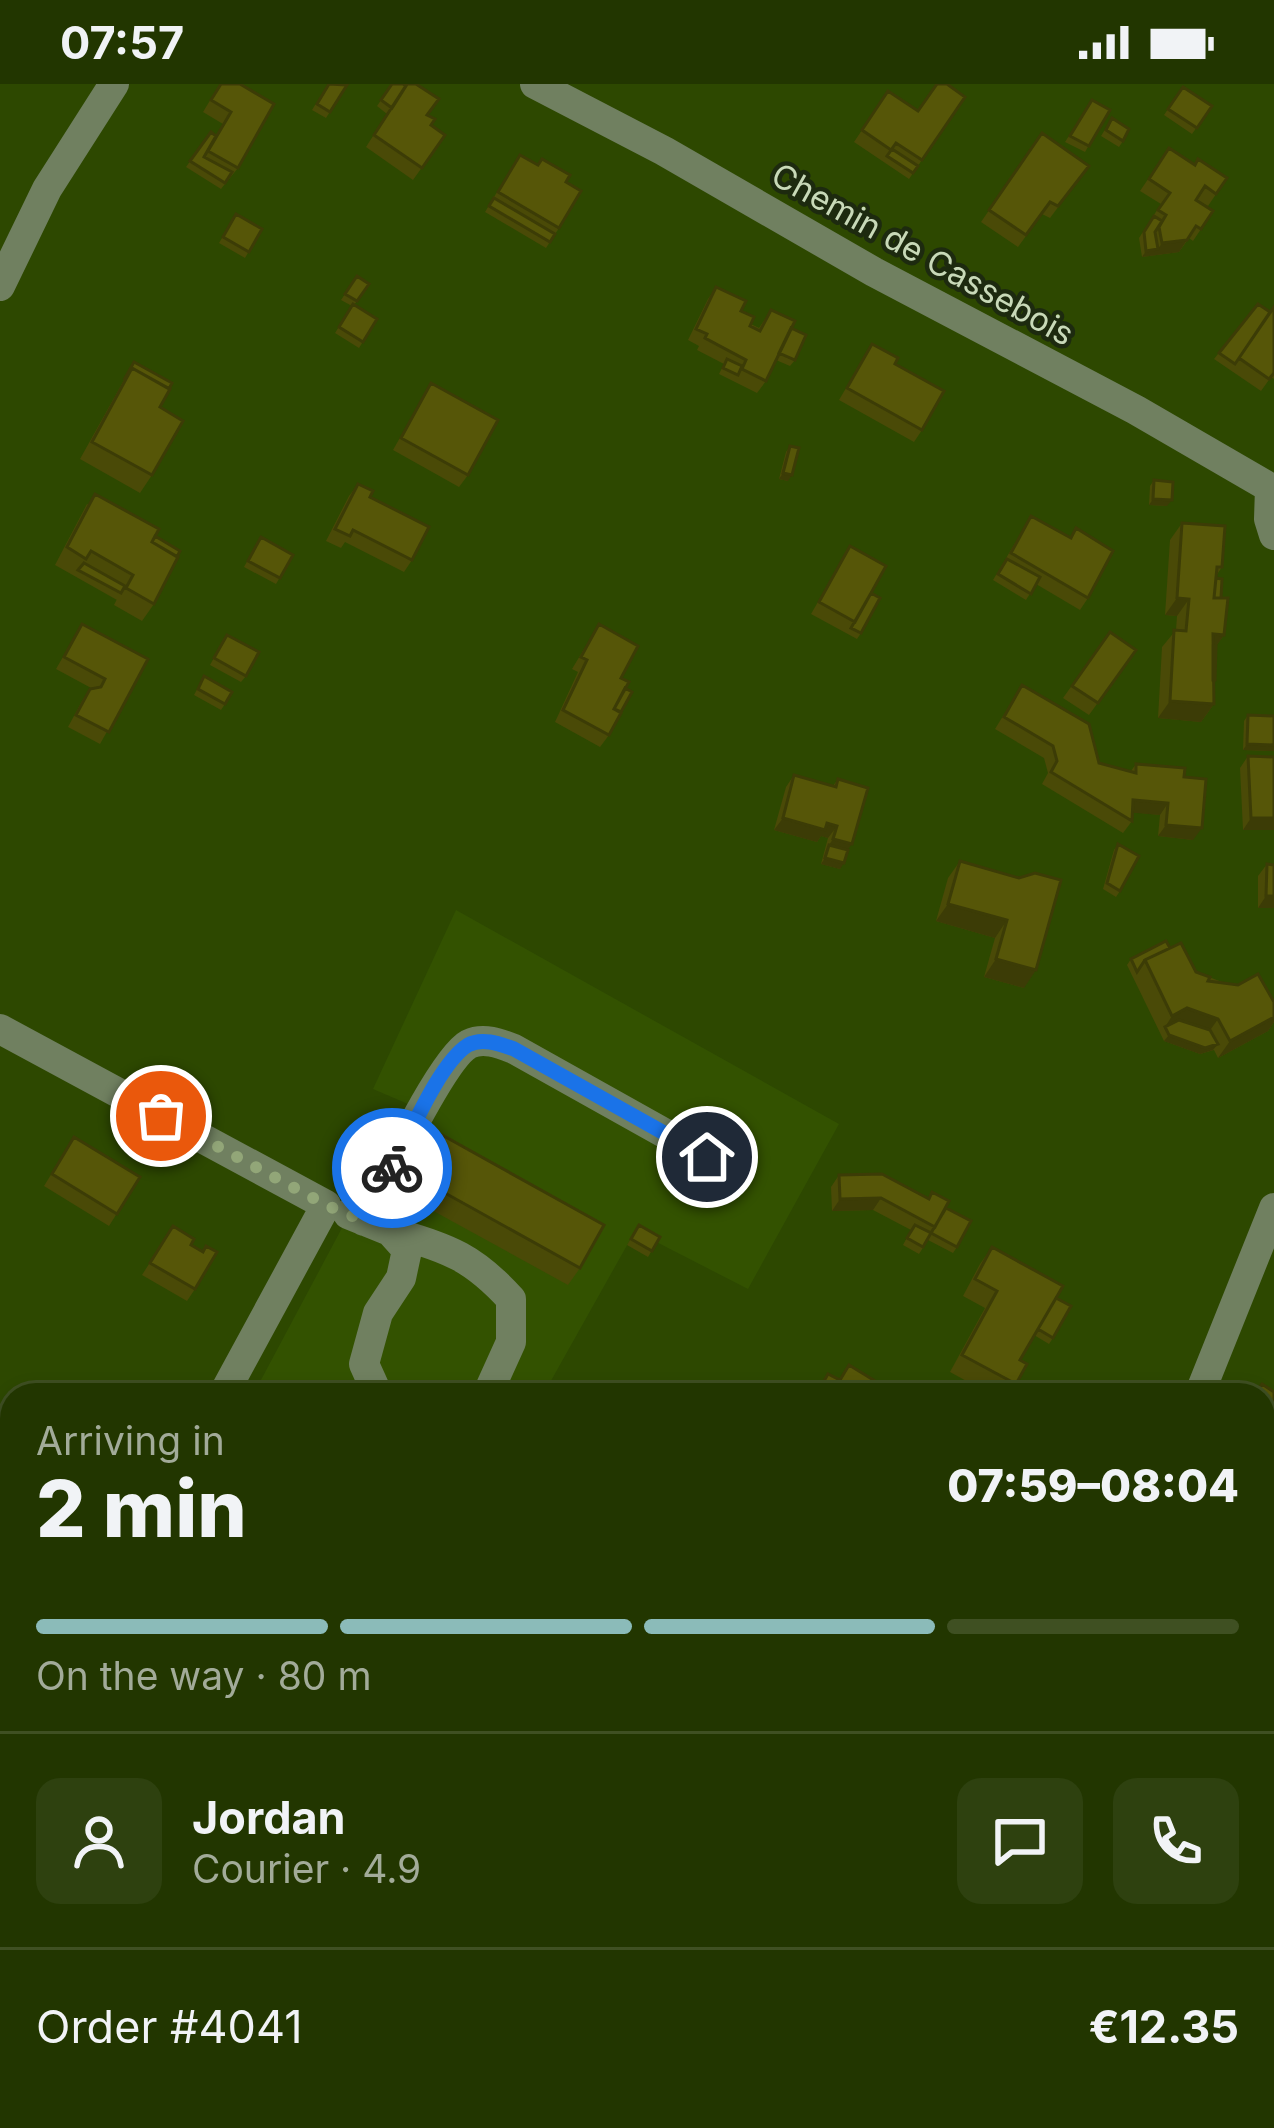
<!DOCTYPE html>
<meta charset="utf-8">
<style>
:root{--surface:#223600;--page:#2e410f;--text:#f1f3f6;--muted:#a2ab99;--line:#3f5022;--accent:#8bbbb9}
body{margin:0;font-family:Inter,sans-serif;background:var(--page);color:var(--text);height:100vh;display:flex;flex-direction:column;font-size:45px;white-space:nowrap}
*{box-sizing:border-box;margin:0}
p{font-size:39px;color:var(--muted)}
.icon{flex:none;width:66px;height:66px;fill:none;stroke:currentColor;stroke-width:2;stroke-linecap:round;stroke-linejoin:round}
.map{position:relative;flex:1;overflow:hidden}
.sheet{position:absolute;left:0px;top:1299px;width:1275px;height:747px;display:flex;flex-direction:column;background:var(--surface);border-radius:36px 36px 0 0;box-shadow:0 6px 18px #0003,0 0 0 3px var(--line)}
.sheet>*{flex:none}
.pin{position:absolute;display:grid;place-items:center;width:102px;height:102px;color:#fff;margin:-51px;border:6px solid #fff;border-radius:50%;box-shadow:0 3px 12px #0007}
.courier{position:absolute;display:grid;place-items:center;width:120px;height:120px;margin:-60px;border:9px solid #1a73e8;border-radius:50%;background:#fff;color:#222;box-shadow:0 3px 15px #0007}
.overview em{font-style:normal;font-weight:800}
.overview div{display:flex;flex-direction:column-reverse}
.overview{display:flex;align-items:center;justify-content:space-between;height:204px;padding:0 36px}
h1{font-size:78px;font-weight:800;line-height:90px}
.bar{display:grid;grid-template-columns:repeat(4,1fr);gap:18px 12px;align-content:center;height:144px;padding:0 36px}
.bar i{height:15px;border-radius:9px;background:var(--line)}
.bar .on{background:var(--accent)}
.bar p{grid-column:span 4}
.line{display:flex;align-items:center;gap:30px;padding:0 36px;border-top:3px solid var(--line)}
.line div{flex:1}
.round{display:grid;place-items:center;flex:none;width:126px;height:126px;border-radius:24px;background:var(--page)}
.status{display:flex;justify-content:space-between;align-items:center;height:84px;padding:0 60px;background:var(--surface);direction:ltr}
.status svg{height:33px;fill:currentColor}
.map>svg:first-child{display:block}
.built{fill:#335200}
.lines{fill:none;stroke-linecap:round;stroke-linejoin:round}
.minor{stroke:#708060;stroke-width:30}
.wall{fill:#4a4a07}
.shaded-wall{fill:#3c3c06}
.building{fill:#565608;stroke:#3c3c06;stroke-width:3}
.done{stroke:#92a678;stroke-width:12;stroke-dasharray:0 21.6}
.route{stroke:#1a73e8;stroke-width:15}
.labels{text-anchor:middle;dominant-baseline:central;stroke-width:9;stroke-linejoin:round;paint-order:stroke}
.street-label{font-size:33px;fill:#c8d9b8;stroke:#1d2a0f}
</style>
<div class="status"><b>07:57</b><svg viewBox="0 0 49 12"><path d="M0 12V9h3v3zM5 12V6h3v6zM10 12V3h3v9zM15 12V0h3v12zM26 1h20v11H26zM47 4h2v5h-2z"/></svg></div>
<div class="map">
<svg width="1274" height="2044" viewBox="0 0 1274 2044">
<rect width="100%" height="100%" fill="#2d4800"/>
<path class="built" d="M456 826 839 1040 748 1205 635 1147 543 1311H253L408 1020 373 1005Z"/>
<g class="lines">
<path class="minor" d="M535 0 664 67 874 188 1136 326 1274 406
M0 202 47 105 114 0
M1270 404 1269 435 1274 451
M0 945 326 1121 223 1311
M348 1130 390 1147 407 1166 401 1194 378 1229 364 1280 378 1311
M364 1137C382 1103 441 975 469 960 484 953 501 960 514 965L707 1073
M390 1147C447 1165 470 1170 511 1215V1258L487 1311
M1199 1311 1274 1124
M464 2034 482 2044
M1091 2034 1104 2044
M622 2044 632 2034"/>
</g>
<path class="wall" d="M220 0H240L238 84 221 105 186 83 211 48 216 51 223 40 203 28Z
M328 0 347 1 326 34 312 26Z
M392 0 427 31 431 41 445 51 413 96 366 63 387 30 377 22Z
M1183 3 1212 22 1192 50 1164 31Z
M888 7 918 27 965 13 909 95 854 58Z
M1092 16 1110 26 1085 68 1065 58Z
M1112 34 1123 57 1119 63 1101 52Z
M1042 49 1089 82 1050 134 1042 130 1018 163 981 138Z
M1169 64 1195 81 1227 94 1208 122 1196 116 1213 127 1193 157 1189 154 1179 168 1142 173 1139 154 1161 120 1140 107Z
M520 70 566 97 559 144 546 164 485 128Z
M236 130 262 145 245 174 219 159Z
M357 192 369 200 354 221 377 235 359 264 335 249 352 222 341 216Z
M716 203 751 240 759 244 771 226 792 244 795 276 790 282 776 276 766 297 757 309 719 290 724 280 697 266 699 262 688 256 708 215Z
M1258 220 1270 228 1274 223V295L1271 293 1261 307 1214 275Z
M872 260 895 280 922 346 914 358 839 316Z
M134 278 160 323 152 391 140 409 80 375Z
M431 299 468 391 459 403 393 366Z
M790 362 788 397 779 395 786 368Z
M1154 396 1167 422 1149 421 1150 402Z
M358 400 370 413 412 476 404 488 345 458 341 464 326 457 349 412Z
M87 420 155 452 154 520 142 537 114 521 118 513 117 516 55 481Z
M1031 432 1070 454 1076 444 1088 514 1080 526 1036 500 1026 516 993 496Z
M1182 439 1222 483 1216 492 1221 514 1224 551 1216 562 1214 620 1201 638 1158 634 1162 563 1176 546 1177 532 1165 531 1170 456Z
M257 459 293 471 276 500 244 483Z
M850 462 871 509 861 549 857 555 811 530Z
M82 540 148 575 100 660 68 643 82 617 90 605H93L56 585Z
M599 540 625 604 609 651 600 663 555 638 578 588 572 585Z
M1110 548 1136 566 1089 631 1063 614Z
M223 557 246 592 241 598 210 581Z
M204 592 225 620 221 626 194 611Z
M1022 601 1099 679 1131 687 1136 680 1184 693 1193 756 1158 752 1160 731 1132 728V737L1123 749 1042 700 1048 689 1044 674 995 645Z
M1248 631 1274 632V667L1243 666 1244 637Z
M1248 672 1274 746H1243L1240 684Z
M794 691 833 702 838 695 848 766 840 785 821 780 828 754 821 752 817 758 774 746 786 703Z
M1118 760 1120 807 1116 813 1103 805 1114 766Z
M960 777 1019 794 1024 904 984 893 995 854 936 837 948 794Z
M1267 780 1274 781V824H1258V792Z
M1170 864 1196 888 1274 918V938L1268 947 1218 974 1214 966 1200 970 1164 957 1127 881 1131 875Z
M433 1046 580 1184 568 1201 397 1107 421 1064Z
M74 1053 140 1093 109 1142 44 1102Z
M839 1091 946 1124 957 1163 953 1169 928 1156 919 1170 903 1161 911 1146 873 1126 832 1127 831 1103Z
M639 1141 660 1153 648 1173 627 1161Z
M173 1142 191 1161 195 1205 187 1217 142 1191Z
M992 1163 1056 1214 1053 1254 1049 1260 1034 1251 1020 1276 1016 1300 1009 1311H992L950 1288 985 1224 963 1212 980 1180Z
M12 1603V1632L0 1626Z
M12 1751V1790L0 1784V1774Z
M1263 1780 1274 1788V1880L1263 1872Z
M86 2034H174L171 2037 152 2044H89Z
M795 2034H828L821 2044H810Z
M1178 2034H1248L1240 2044H1192Z"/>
<path class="shaded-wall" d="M1187 156 1179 168 1142 173 1146 167 1158 165 1162 159Z
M783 389 792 391 788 397 779 395Z
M1153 415 1172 416 1167 422 1149 421Z
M1177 514 1189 515 1177 532 1165 531Z
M1213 550 1224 551 1212 568Z
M1170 617 1214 620 1201 638 1158 634Z
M1247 660 1274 661V667L1243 666Z
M1133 716 1168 719 1160 731 1125 728Z
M783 734 827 739 837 742 828 754 821 752 817 758 774 746Z
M1251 734H1274V746H1243Z
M1166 741 1202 744 1193 756 1158 752Z
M833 755 852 760 843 772 829 761 825 767Z
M825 774 844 779 840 785 821 780Z
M1266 812H1274V824H1258Z
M948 820 1007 836 995 854 936 837Z
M996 875 1036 886 1024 904 984 893Z
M1187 924 1218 935 1206 952 1165 943 1172 932Z
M1274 933V938L1268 947 1218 974 1230 957Z
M1169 951 1218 960 1213 966 1200 970 1164 957Z
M881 1114 873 1126 832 1127 840 1115Z
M106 2034H117L112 2042H94L98 2036Z
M150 2034H174L171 2037 147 2044Z"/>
<path class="building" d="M221 0H240L274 20 238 84 208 67 231 28 211 16Z
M329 0 347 1 330 28 317 20Z
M392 0H403L406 2 392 24 381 16Z
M407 0H416L439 15 427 31 435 35 431 41 445 51 422 84 374 51Z
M937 0H947L965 13 922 76 896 59 891 66 862 46 888 7 918 27Z
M1183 3 1212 22 1197 44 1168 25Z
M1092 16 1110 26 1089 62 1070 52Z
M1112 34 1129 45 1123 57 1106 46Z
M211 48 216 52 204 73 232 88 225 99 190 77Z
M1042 49 1089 82 1058 122 1050 118 1026 151 989 126Z
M1169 64 1195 81 1198 75 1227 94 1216 110 1205 102 1196 116 1213 127 1201 145 1196 142 1187 156 1162 159 1159 143 1166 131 1158 126 1170 109 1149 95Z
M892 65 918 82 913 89 887 72Z
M520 71 538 81 542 75 570 91 566 98 581 107 559 144 498 108Z
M494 114 555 150 550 158 489 122Z
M236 130 262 145 249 168 223 153Z
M1154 132 1162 137 1155 148 1158 165 1146 167 1144 148Z
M357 192 369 200 357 217 345 210Z
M716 203 746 217 741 227 754 233 750 242 760 247 771 226 795 237 766 297 742 285 746 276 705 254 707 250 696 245Z
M353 220 377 235 363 258 339 243Z
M1258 220 1270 228 1235 280 1219 269Z
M1274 223V289L1269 295 1239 274Z
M791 244 806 251 795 276 779 269Z
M872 260 898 274 895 280 944 307 922 346 847 304Z
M727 275 742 282 738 291 723 284Z
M134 278 172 299 169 305 132 284 124 296Z
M132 284 170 305 160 323 183 337 152 391 92 358Z
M431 299 498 336 468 391 401 354Z
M790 362 799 364 792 391 783 389Z
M1154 396 1173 398 1172 416 1153 415Z
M358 400 373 407 370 413 429 443 412 476 353 446 350 452 335 445Z
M95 410 159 445 152 458 178 473 154 520 126 504 133 491 91 467 86 475 67 463Z
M1031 432 1071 454 1076 444 1113 467 1088 514 1011 469Z
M1182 439 1225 442 1222 483H1217L1214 514H1228L1224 551 1213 550 1214 620 1170 617 1174 546 1186 547 1189 515 1177 514Z
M155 452 180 467 177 473 152 458Z
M261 453 293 471 280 494 248 477Z
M850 462 886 482 855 538 819 518Z
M1007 475 1040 493 1031 510 998 490Z
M84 479 125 502 121 509 78 486Z
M1216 494 1222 495 1221 514H1214Z
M871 509 880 514 861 549 851 544Z
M82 540 148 575 109 648 76 631 90 605 101 603 105 595 64 573Z
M599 540 638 562 621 594 629 598 614 625 621 629 609 651 563 626 587 576 581 573Z
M1110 548 1136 566 1098 619 1072 602Z
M227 551 259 568 246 592 214 574Z
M1213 562H1216L1215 596H1213Z
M204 592 232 608 225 620 198 605Z
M1022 601 1089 640 1099 679 1136 689V680L1185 684 1184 693 1206 695 1202 744 1166 741 1168 719 1133 716 1132 737 1051 688 1057 677 1053 662 1004 633Z
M625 604 632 608 621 628 614 625Z
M1248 631 1274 632V661L1247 660Z
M1248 672 1274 673V734H1251Z
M794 691 836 703 838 695 868 704 852 760 833 755 837 742 827 739 825 746 783 734Z
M1118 760 1139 772 1120 807 1107 799Z
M829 761 848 766 844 779 825 774Z
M960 777 1019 794 1035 789 1061 796 1036 886 996 875 1007 836 948 820Z
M1267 780 1274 781V812H1266Z
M1166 857 1170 864 1145 876 1137 888 1131 875Z
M1181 859 1196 888 1210 893 1208 897 1238 901 1258 890 1274 918V933L1230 957 1218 935 1187 924 1172 932 1145 876Z
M1179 936 1210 946 1218 960 1205 964 1169 951 1165 943Z
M433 1046 604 1141 580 1184 409 1089Z
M74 1053 140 1093 117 1130 52 1090Z
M882 1090 929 1115 932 1108 949 1117 935 1143 881 1114 840 1115 839 1091Z
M946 1124 971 1137 957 1163 931 1149Z
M639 1141 660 1153 652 1167 631 1155Z
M915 1141 931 1149 923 1163 907 1154Z
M173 1142 194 1155 191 1161 203 1168 206 1162 217 1168 195 1205 150 1179Z
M992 1163 1063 1202 1020 1276 1027 1280 1016 1300 962 1271 997 1207 975 1195Z
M1056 1214 1071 1222 1053 1254 1038 1245Z
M849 1281 880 1300 874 1311H816L828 1290 840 1296Z
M1262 1300 1274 1308V1347L1263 1363V1311H1254Z
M1263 1485 1274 1491V1514L1264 1530Z
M2 1507 12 1512V1528L0 1550V1510Z
M12 1753V1782L0 1775Z
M1263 1780 1274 1788V1854L1265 1848 1263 1851Z
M1263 1976 1274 1984V1997L1263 2012Z
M121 2034H150L152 2043 123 2044Z
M370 2034H414L425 2044H361Z
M738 2034H740L754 2044H731Z
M1203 2034H1247L1240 2044H1217Z
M116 2036 118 2044H98L94 2042Z
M687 2036 699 2044H681Z"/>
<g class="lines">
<path class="done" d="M161 1032 326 1121 364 1137 392 1084"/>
<path class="route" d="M392 1084C409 1053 439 979 468 961 482 953 500 960 514 965L707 1073"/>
</g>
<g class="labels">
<g class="street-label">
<text transform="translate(923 170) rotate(29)">Chemin de Cassebois</text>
</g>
</g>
</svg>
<div class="pin" style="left:161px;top:1032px;background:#ea580c"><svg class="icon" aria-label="bag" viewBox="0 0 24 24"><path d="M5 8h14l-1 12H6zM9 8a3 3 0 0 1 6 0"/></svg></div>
<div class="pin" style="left:707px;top:1073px;background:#1f2937"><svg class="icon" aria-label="home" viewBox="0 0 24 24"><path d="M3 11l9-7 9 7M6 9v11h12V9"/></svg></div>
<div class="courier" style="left:392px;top:1084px"><svg class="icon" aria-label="bike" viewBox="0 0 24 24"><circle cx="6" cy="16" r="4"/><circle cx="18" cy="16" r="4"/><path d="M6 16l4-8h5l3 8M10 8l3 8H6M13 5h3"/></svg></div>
<section class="sheet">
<div class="overview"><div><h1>2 min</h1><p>Arriving in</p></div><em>07:59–08:04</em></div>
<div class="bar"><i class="on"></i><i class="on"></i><i class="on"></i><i></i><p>On the way · 80 m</p></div>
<div class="line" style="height:216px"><a class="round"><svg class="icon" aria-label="person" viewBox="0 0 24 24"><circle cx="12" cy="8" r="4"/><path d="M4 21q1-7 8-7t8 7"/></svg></a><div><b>Jordan</b><p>Courier · 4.9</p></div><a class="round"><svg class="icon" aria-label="chat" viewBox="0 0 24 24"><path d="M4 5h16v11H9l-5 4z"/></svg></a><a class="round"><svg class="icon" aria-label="phone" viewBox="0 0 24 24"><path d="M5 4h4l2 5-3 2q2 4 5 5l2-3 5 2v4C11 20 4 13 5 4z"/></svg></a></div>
<div class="line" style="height:156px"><div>Order #4041</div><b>€12.35</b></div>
</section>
</div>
